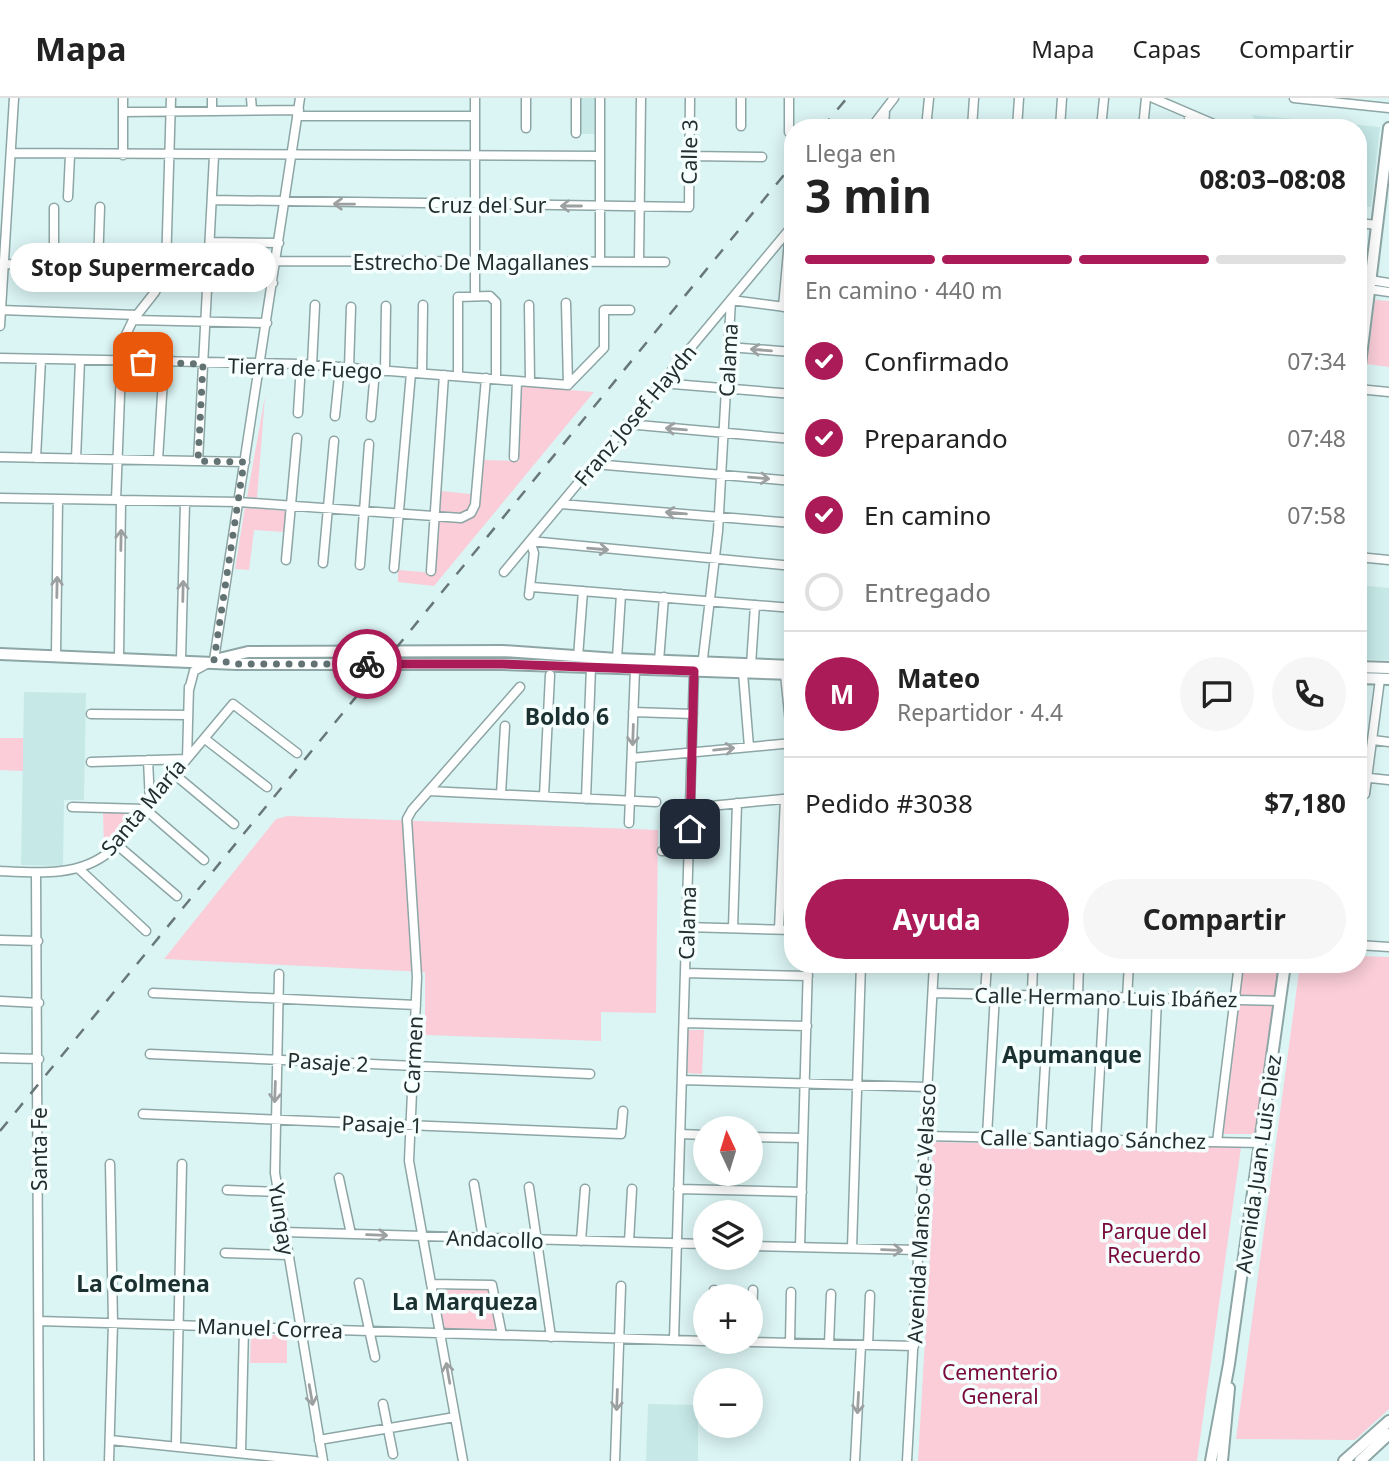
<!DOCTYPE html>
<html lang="es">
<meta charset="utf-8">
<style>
:root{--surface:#fff;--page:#f6f6f6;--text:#222;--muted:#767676;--line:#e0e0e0;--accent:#aa1b58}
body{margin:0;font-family:"Noto Sans",sans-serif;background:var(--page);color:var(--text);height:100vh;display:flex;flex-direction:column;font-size:26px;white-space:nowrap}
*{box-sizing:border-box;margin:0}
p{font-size:23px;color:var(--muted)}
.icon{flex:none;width:38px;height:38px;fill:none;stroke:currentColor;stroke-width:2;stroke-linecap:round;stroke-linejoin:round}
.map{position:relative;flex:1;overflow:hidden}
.side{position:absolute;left:784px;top:21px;width:583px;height:854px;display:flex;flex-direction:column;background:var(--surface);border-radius:28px;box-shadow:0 4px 18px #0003}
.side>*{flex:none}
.needle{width:46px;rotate:356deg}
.buttons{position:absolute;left:693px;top:1018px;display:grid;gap:14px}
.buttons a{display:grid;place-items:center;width:70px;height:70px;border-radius:50%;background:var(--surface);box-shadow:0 4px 18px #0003;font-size:35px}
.pin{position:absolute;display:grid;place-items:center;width:60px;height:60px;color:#fff;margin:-30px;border-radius:14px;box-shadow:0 4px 10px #0006}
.courier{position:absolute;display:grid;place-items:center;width:70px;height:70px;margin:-35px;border:5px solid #aa1b58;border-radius:50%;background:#fff;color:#222;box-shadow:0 2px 9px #0007}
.bubble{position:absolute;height:49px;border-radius:24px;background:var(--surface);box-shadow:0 4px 18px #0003;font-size:23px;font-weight:700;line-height:49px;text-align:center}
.head em{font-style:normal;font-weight:700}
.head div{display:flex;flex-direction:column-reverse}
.head{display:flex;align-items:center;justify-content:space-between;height:119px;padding:0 21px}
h1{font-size:46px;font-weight:700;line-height:52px}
.bar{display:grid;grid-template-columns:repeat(4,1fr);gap:10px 7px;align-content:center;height:84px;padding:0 21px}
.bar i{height:9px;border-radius:5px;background:var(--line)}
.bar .selected{background:var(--accent)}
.bar p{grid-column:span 4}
.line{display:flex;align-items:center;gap:18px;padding:0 21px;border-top:2px solid var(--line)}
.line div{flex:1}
.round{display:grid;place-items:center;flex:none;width:74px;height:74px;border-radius:37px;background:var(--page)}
ol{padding:0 21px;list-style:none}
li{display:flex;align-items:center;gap:21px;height:77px}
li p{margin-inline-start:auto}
li .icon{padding:7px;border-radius:50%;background:var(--accent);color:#fff;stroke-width:4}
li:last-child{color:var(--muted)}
li i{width:38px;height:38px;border:4px solid var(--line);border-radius:50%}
.action{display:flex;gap:14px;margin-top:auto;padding:14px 21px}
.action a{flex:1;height:80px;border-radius:42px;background:var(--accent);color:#fff;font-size:28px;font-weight:700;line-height:80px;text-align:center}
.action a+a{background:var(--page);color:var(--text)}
header{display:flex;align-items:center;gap:42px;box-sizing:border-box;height:98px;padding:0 35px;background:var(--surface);border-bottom:2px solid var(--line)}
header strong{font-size:33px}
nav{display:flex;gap:38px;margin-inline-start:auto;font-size:24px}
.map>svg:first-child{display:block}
.built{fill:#c6e9e8}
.green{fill:#facdd8}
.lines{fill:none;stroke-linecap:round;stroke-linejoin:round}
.minor-casing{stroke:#8da6a5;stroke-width:11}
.major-casing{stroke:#8da6a5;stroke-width:14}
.minor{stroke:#fff;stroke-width:8}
.major{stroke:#fff;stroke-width:10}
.rail{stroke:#687777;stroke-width:2.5;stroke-dasharray:12 12;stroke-linecap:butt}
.oneway{stroke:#9ca0a0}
.done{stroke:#637373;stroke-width:7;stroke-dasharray:0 12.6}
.route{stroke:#aa1b58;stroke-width:9}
.labels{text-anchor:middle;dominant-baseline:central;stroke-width:7;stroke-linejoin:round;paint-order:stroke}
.street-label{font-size:21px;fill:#232d2d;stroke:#f4fffe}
.park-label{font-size:21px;fill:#79083b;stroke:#f4fffe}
.neighbourhood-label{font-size:23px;font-weight:bold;fill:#1b3030;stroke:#f4fffe}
</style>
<header>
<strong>Mapa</strong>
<nav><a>Mapa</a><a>Capas</a><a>Compartir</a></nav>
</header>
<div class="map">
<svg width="1389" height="1363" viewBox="0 0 1389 1363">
<rect width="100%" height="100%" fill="#dbf5f4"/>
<path class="built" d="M578 0H597V36H578Z
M1252 17 1380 29 1371 109 1358 108V30H1258Z
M1358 487 1389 490V562L1358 561Z
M24 594 86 595 84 702H64L63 768 21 767Z
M648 1306 698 1307V1363H646Z"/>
<path class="green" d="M1375 202 1389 203V269L1367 266Z
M522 288 594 294 434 488 398 484V472L435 475 441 393 480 397 482 362 519 363Z
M265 298 257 400 247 399Z
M245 409 286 413 284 434 254 432 249 472 235 471Z
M0 640H23V673L0 672Z
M134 713 104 750 103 714Z
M288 718 658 732 656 915 601 914V943L425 937V874L164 861 276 721Z
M1358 858 1389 859V1311L1355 1342 1236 1341 1300 866H1358Z
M1244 866H1280L1257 1036H1223Z
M688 932H704L702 976 687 975Z
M933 1044 1241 1049 1197 1363H918L935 1068 932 1065Z
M437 1192H490L497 1232 443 1231Z
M251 1237H287V1265H250Z"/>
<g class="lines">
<defs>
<path id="minor" d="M212 0V13
M251 0 252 12
M600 0V164
M789 0V34
M1153 0 1223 30
M1294 0 1389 10
M123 14 299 12
M297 18H475
M741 28V0
M526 30V0
M871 30 894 0
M884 30 885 12
M926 30 929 0
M972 30 974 0
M1017 30 1019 0
M1060 30 1062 0
M1101 30 1104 0
M1143 30 1146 0
M1189 30V16
M576 35V0
M11 55 600 58
M123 57V0
M689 58 762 59
M68 99 70 57
M212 102 689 109 690 0
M1358 125 1377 127
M210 144 279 145
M276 163 665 164
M639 164 641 0
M4 166 166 170
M54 167V110
M98 168 100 109
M1370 182 1389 185
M208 184 273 185
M1368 191 1389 194
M475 194V0
M566 205 568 287
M529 207 530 284
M783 209 790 132
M1 212 137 217
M133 222 267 225
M0 228 14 0
M728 249 793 254
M0 260 301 266 568 287
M312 267 315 207
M349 270 351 209
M385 273 386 208
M422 275 423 207
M458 278V199L490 198 496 204V281
M661 285 793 296
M568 287 604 250V212H630
M1358 291 1389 294
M298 315 301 266
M335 318 340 269
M371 319 375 272
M627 326 793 341
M0 359 245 364
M514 359 517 283
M36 360 41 261
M76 361 80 262
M158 362 164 265
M198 363 214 58
M594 366 793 383
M0 400 239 404 461 420 471 415 475 407 486 280
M116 402 122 245 133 222 155 194 166 170 171 0
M561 406 793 425
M530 443 793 468
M1358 459 1389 462
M286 462 297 340
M323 465 334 343
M360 467 369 346
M394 470 411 275
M431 473 444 277
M504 474 793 127
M532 489 793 510
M529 497 534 455 530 443
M56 557 58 401
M119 559 121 402
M578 559 583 493
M181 561 185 404
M617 561 621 496
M659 563 664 499
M751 567 755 507
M743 575 749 649
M785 576 792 645
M189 592 194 573 214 562 300 0
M633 614 693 616
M91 616 188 617
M205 641 267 689
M1373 642 1389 644
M632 660 793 645
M148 662 150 704
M91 664 187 661 233 606 297 655
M174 676 234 726
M1370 680 1389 682
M429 693 656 704
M501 696 505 628
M1365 696 1380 581
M544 698 550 577
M586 701 591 569
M72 709 145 711 204 762
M690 710 793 700
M629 725 635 571
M116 746 177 798
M662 753H689
M78 770 146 833
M0 773C36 775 79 779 109 754L187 661 189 589
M36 775 39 1363
M686 829 793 832
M733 830 737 705
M779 831 785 701
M0 842 38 843
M1358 847 1389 849
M685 875 808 878
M279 876 275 1075 323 1363
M153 895 416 907
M933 895 1280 903
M985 896 987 866
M1032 897 1033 866
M1078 898 1079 866
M1127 900 1129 866
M0 903 39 905
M684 925 807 928
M150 956 590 976
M0 960 39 961
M682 982 928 989
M143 1016 621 1036 623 1013
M680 1036 705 1037
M925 1038 1261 1045
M987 1038 995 896
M751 1039 803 1040
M1041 1039 1049 898
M1096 1041 1104 899
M1151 1042 1157 900
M1217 1044 1239 866
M339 1080 351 1136
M474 1086 483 1140
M529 1089 551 1239
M678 1091 802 1094
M227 1092 277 1094
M284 1134 705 1146
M581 1143 585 1091
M629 1144 632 1091
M751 1148 919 1152
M800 1149 808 866
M852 1150 861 866
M225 1155 288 1157
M359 1185 375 1259
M431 1186 492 1187 502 1237
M714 1199V1192
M39 1223 705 1243
M674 1242 694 573 703 560 718 433 731 202 793 210
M751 1244 914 1248
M751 1244 753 1192
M790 1245 791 1194
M829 1246 831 1196
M868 1247 870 1197
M383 1306 393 1356
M110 1342 315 1363
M319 1342 455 1319
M176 1346 182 1066
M241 1354 244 1229
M109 1363 113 1225 110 1066
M463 1363 409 1063 417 879 407 721 412 712 520 589
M615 1363 621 1188
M855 1363 861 1247
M907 1363 934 866"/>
<path id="major" d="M1358 283 1389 30
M0 556 237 566H502L793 576
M219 561 248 554 503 553 617 561 793 568
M1358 569 1389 570
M1358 580 1389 581
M1211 1363 1229 1266 1285 866
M1222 1363 1229 1290
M1344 1363 1389 1323
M1360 1363 1389 1336"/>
</defs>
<use href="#minor" class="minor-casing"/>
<use href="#major" class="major-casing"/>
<use href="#minor" class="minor"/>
<use href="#major" class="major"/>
<path class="rail" d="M822 30 847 0
M0 1033 793 66"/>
</g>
<defs><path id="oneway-shaft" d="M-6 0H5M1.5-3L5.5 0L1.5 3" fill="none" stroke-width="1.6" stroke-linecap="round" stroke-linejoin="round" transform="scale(1.75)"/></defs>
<g class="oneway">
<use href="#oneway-shaft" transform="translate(344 106) rotate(-179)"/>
<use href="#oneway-shaft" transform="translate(571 108) rotate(-180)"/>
<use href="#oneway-shaft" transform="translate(761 252) rotate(-175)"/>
<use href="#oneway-shaft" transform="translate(676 331) rotate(-175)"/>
<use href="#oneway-shaft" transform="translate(759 380) rotate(5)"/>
<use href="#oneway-shaft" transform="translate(676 415) rotate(-175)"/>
<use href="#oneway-shaft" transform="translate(121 442) rotate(-89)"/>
<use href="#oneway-shaft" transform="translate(598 451) rotate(5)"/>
<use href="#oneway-shaft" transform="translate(57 489) rotate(-89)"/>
<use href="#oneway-shaft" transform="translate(183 493) rotate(-89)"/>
<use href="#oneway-shaft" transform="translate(633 637) rotate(92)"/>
<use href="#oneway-shaft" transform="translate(724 651) rotate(-6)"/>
<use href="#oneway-shaft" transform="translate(275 994) rotate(92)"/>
<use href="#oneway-shaft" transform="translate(377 1137) rotate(2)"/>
<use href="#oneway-shaft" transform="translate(892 1152) rotate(2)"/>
<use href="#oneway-shaft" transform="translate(448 1275) rotate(-100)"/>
<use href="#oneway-shaft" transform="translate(311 1297) rotate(80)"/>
<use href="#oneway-shaft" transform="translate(617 1302) rotate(92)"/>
<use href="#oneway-shaft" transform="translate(858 1305) rotate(93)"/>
</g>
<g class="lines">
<path class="done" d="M143 264 203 266 198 363 244 364 214 562 237 566H367"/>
<path class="route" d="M367 566H502L694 573 690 731"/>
</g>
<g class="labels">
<g class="street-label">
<text transform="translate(689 54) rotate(-89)">Calle 3</text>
<text x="487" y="107">Cruz del Sur</text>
<text x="471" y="164">Estrecho De Magallanes</text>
<text transform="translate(728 262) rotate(-87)">Calama</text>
<text transform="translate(305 270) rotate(2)">Tierra de Fuego</text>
<text transform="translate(635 317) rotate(-50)">Franz Josef Haydn</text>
<text transform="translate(143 709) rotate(-50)">Santa María</text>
<text transform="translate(687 825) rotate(-88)">Calama</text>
<text transform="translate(1106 899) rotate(1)">Calle Hermano Luis Ibáñez</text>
<text transform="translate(413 957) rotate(-87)">Carmen</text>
<text transform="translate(328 964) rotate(3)">Pasaje 2</text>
<text transform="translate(382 1026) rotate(2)">Pasaje 1</text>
<text transform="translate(1093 1041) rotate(1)">Calle Santiago Sánchez</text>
<text transform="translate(39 1051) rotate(-90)">Santa Fe</text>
<text transform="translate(1258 1066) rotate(-82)">Avenida Juan Luis Diez</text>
<text transform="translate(921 1115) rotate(-87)">Avenida Manso de Velasco</text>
<text transform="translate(282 1121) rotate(81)">Yungay</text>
<text transform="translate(495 1141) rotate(2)">Andacollo</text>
<text transform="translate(270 1230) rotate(2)">Manuel Correa</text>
</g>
<g class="park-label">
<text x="1154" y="1133">Parque del<tspan x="1154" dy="24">Recuerdo</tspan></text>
<text x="1000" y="1274">Cementerio<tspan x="1000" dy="24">General</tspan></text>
</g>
<g class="neighbourhood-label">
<text x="567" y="618">Boldo 6</text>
<text x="1072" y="956">Apumanque</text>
<text x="143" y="1185">La Colmena</text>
<text x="465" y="1203">La Marqueza</text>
</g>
</g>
</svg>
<div class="buttons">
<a><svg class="needle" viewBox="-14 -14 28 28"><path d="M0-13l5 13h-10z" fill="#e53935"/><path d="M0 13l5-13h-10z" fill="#767676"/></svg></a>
<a><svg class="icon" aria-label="layers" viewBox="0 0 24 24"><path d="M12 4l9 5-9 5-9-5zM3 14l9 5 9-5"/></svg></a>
<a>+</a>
<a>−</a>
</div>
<div class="pin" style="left:143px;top:264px;background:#ea580c"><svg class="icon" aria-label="bag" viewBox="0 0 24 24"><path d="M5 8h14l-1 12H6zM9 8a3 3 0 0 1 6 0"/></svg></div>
<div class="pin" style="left:690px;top:731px;background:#1f2937"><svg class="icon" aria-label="home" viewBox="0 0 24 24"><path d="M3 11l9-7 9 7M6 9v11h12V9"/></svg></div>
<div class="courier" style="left:367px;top:566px"><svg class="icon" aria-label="bike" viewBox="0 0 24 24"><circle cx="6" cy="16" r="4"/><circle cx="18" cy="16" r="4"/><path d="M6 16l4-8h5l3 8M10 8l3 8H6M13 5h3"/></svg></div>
<div class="bubble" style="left:10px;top:145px;width:266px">Stop Supermercado</div>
<section class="side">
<div class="head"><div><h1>3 min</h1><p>Llega en</p></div><em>08:03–08:08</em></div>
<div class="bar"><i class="selected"></i><i class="selected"></i><i class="selected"></i><i></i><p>En camino · 440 m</p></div>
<ol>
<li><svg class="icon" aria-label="check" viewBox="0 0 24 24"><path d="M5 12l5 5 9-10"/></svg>Confirmado<p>07:34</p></li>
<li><svg class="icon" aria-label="check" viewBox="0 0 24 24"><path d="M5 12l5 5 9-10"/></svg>Preparando<p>07:48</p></li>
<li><svg class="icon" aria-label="check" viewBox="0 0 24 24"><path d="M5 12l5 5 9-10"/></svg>En camino<p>07:58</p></li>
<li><i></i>Entregado</li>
</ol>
<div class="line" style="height:126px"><b class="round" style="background:var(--accent);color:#fff">M</b><div><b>Mateo</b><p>Repartidor · 4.4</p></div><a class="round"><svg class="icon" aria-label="chat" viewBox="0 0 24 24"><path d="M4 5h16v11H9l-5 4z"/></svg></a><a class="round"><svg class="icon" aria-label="phone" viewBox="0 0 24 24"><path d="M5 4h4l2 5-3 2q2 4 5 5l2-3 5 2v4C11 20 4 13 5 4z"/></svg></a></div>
<div class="line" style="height:91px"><div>Pedido #3038</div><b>$7,180</b></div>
<div class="action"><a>Ayuda</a><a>Compartir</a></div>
</section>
</div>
